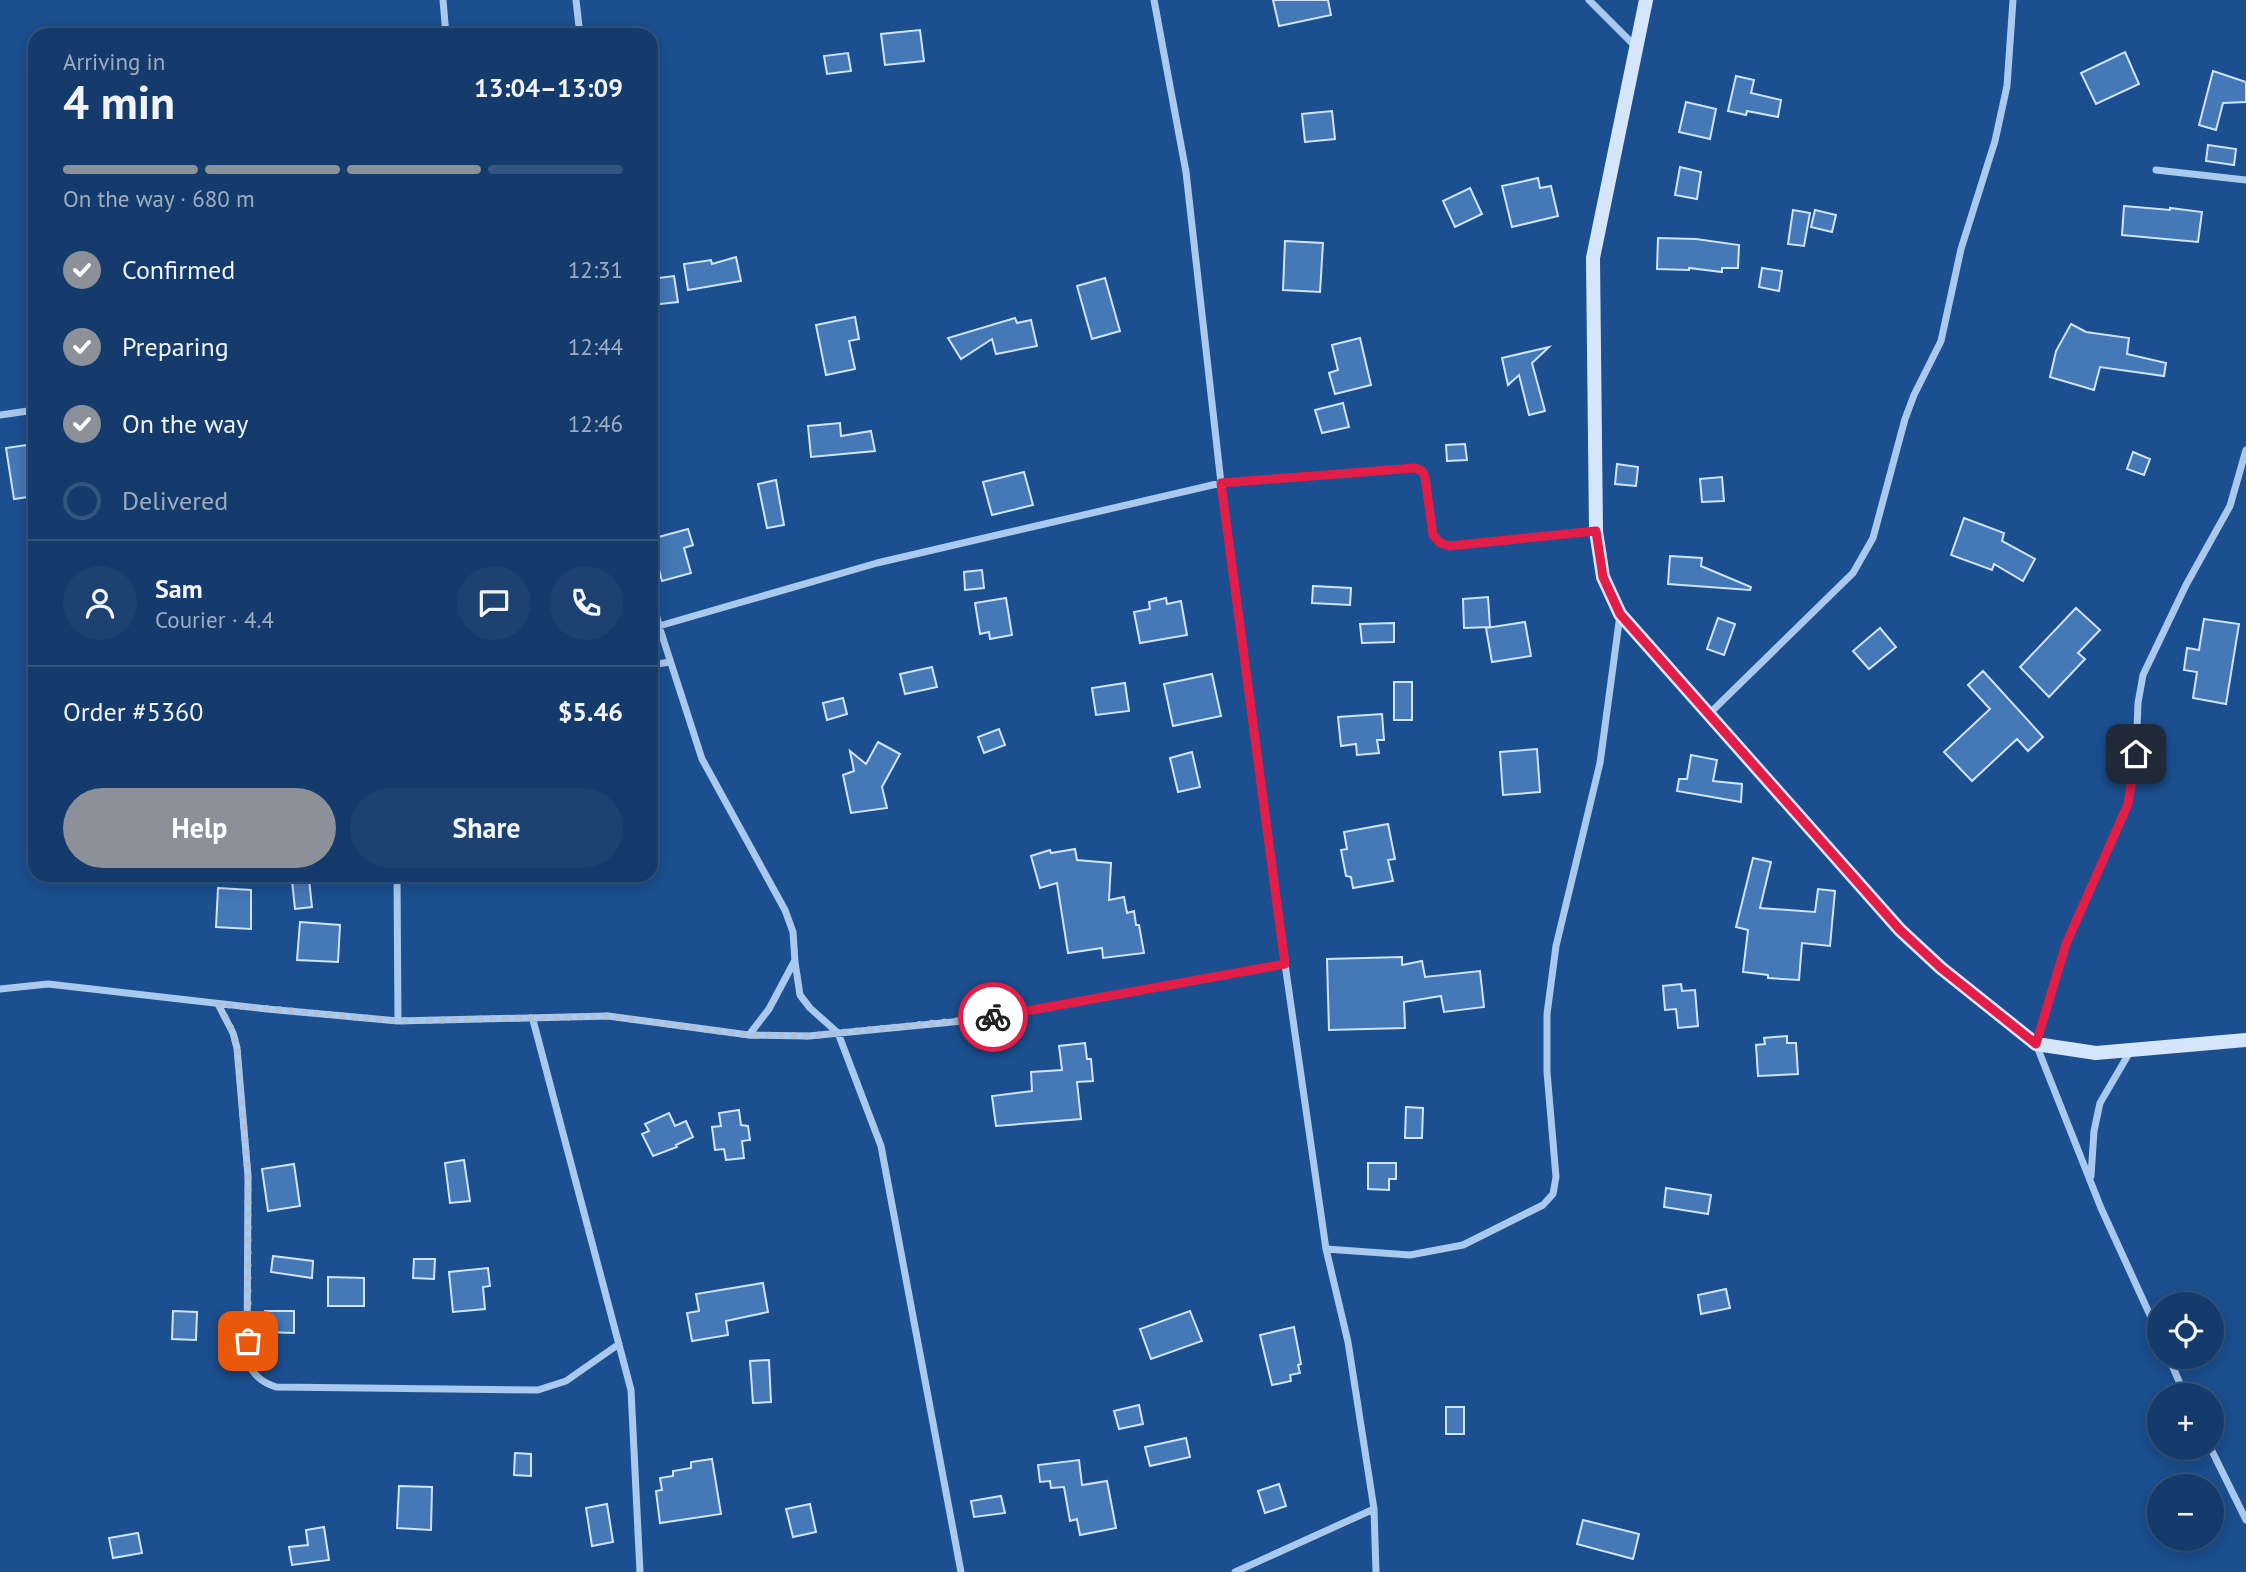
<!DOCTYPE html>
<meta charset="utf-8">
<style>
:root{--surface:#143b6b;--page:#1d4271;--text:#f1f3f6;--muted:#9dadc1;--line:#33557e;--accent:#8c9099}
body{margin:0;font-family:"PT Sans",sans-serif;background:var(--page);color:var(--text);height:100vh;display:flex;flex-direction:column;font-size:26px;white-space:nowrap}
*{box-sizing:border-box;margin:0}
p{font-size:23px;color:var(--muted)}
.icon{flex:none;width:38px;height:38px;fill:none;stroke:currentColor;stroke-width:2;stroke-linecap:round;stroke-linejoin:round}
.map{position:relative;flex:1;overflow:hidden}
.details{position:absolute;left:28px;top:28px;width:630px;height:854px;display:flex;flex-direction:column;background:var(--surface);border-radius:21px;box-shadow:0 4px 18px #0003,0 0 0 2px var(--line)}
.details>*{flex:none}
.fabs{position:absolute;left:2147px;top:1292px;display:grid;gap:14px}
.fabs a{display:grid;place-items:center;width:77px;height:77px;border-radius:50%;background:var(--surface);box-shadow:0 4px 18px #0003,0 0 0 2px var(--line);font-size:35px}
.pin{position:absolute;display:grid;place-items:center;width:60px;height:60px;color:#fff;margin:-30px;border-radius:14px;box-shadow:0 4px 10px #0006}
.courier{position:absolute;display:grid;place-items:center;width:70px;height:70px;margin:-35px;border:5px solid #e11d48;border-radius:50%;background:#fff;color:#222;box-shadow:0 2px 9px #0007}
.headline em{font-style:normal;font-weight:700}
.headline div{display:flex;flex-direction:column-reverse}
.headline{display:flex;align-items:center;justify-content:space-between;height:119px;padding:0 35px}
h1{font-size:46px;font-weight:700;line-height:52px}
.bar{display:grid;grid-template-columns:repeat(4,1fr);gap:10px 7px;align-content:center;height:84px;padding:0 35px}
.bar i{height:9px;border-radius:5px;background:var(--line)}
.bar .on{background:var(--accent)}
.bar p{grid-column:span 4}
.line{display:flex;align-items:center;gap:18px;padding:0 35px;border-top:2px solid var(--line)}
.line div{flex:1}
.round{display:grid;place-items:center;flex:none;width:74px;height:74px;border-radius:37px;background:var(--page)}
ol{padding:0 35px;list-style:none}
li{display:flex;align-items:center;gap:21px;height:77px}
li p{margin-inline-start:auto}
li .icon{padding:7px;border-radius:50%;background:var(--accent);color:#fff;stroke-width:4}
li:last-child{color:var(--muted)}
li i{width:38px;height:38px;border:4px solid var(--line);border-radius:50%}
.action{display:flex;gap:14px;margin-top:auto;padding:14px 35px}
.action a{flex:1;height:80px;border-radius:42px;background:var(--accent);color:#fff;font-size:28px;font-weight:700;line-height:80px;text-align:center}
.action a+a{background:var(--page);color:var(--text)}
.map>svg:first-child{display:block}
.building{fill:#4478b7;stroke:#cfe3fa;stroke-width:2}
.lines{fill:none;stroke-linecap:round;stroke-linejoin:round}
.street{stroke:#a9c9ee;stroke-width:7}
.secondary{stroke:#d6e6fa;stroke-width:14}
.done{stroke:#afc1d8;stroke-width:7;stroke-dasharray:0 12.6}
.route{stroke:#e11d48;stroke-width:9}
</style>
<div class="map">
<svg width="2246" height="1572" viewBox="0 0 2246 1572">
<rect width="100%" height="100%" fill="#1b4f8f"/>
<path class="building" d="M1273 0H1328L1331 15 1279 26Z
M920 30 924 61 885 65 881 34Z
M2125 52 2139 84 2096 104 2081 73Z
M848 53 851 71 827 74 824 56Z
M2213 71 2246 82V102L2223 103 2216 130 2199 125Z
M1736 76 1754 80 1751 93 1781 100 1778 117 1747 111 1746 115 1728 111Z
M1686 102 1716 109 1710 139 1679 132Z
M1332 111 1335 139 1305 142 1302 114Z
M2208 145 2236 149 2234 165 2206 161Z
M1680 167 1701 172 1697 199 1675 195Z
M1538 178 1540 188 1551 186 1558 216 1512 227 1502 186Z
M1470 188 1482 214 1455 227 1443 201Z
M2124 206 2170 210V208L2202 212 2198 242 2122 235Z
M1793 210 1810 213 1804 246 1788 244Z
M1815 210 1836 215 1832 232 1811 227Z
M1658 238 1696 239 1739 245 1738 268H1722V272L1689 268V270L1657 269Z
M1285 241 1323 243 1320 292 1283 290Z
M736 257 741 281 688 290 684 264 711 260 712 264Z
M1762 268 1782 271 1779 291 1759 287Z
M674 276 678 302 651 305V279Z
M1105 278 1120 331 1092 339 1077 286Z
M855 317 859 339 849 341 855 369 826 375 816 325Z
M1015 318 1017 323 1031 320 1037 346 996 354 992 339 961 359 948 338Z
M2071 324 2086 332 2129 338 2127 354 2166 363 2164 376 2100 367 2094 390 2050 377 2056 351Z
M1360 338 1371 385 1335 394 1329 373 1338 370 1332 345Z
M1549 347 1532 363 1545 411 1529 415 1519 375 1508 385 1502 358Z
M1343 403 1349 427 1322 433 1315 410Z
M840 423 841 436 871 431 875 451 811 457 808 426Z
M34 444 35 496 14 499 6 448Z
M1465 444 1467 460 1447 461 1446 445Z
M2133 452 2150 459 2144 475 2127 469Z
M1617 464 1638 467 1636 486 1615 484Z
M1024 472 1033 505 992 515 983 482Z
M1722 477 1724 501 1702 502 1700 479Z
M776 480 784 525 767 528 758 484Z
M1964 518 2004 533 2002 541 2035 559 2023 581 1994 564 1992 570 1951 555Z
M688 529 693 545 684 548 691 573 662 581 651 539Z
M1670 556 1702 558 1701 566 1751 587 1750 590 1668 584Z
M982 570 984 588 965 590 964 572Z
M1313 586 1351 588 1350 605 1312 603Z
M1488 597 1490 627 1464 628 1463 599Z
M1006 598 1012 635 990 639 989 632 980 634 975 603Z
M1166 598 1167 604 1181 601 1187 635 1140 643 1134 612 1150 609 1149 602Z
M2076 608 2100 630 2078 653 2085 659 2049 697 2020 667Z
M1718 618 1735 624 1724 655 1707 649Z
M2204 619 2239 624 2226 704 2193 698 2197 672 2184 670 2187 648 2199 650Z
M1525 622 1531 656 1492 662 1486 628Z
M1394 623V642L1362 643 1360 624Z
M1880 628 1896 647 1869 669 1853 651Z
M932 667 937 687 905 694 900 674Z
M1983 671 2043 737 2028 751 2017 739 1972 781 1944 752 1990 709 1968 685Z
M1212 674 1221 716 1173 726 1164 684Z
M1394 682H1412V720H1394Z
M1125 683 1129 711 1096 715 1092 688Z
M843 698 847 714 827 720 823 703Z
M1382 714 1384 740H1377L1379 753 1357 755 1356 744 1341 746 1338 717Z
M999 729 1005 745 984 753 978 737Z
M878 742 900 754 882 787 887 808 851 813 843 775 854 771 850 751 866 764Z
M1537 749 1540 792 1503 795 1500 752Z
M1192 752 1200 787 1178 792 1170 758Z
M1691 755 1717 760 1713 781 1742 784 1741 802 1677 791 1679 779H1687Z
M1388 824 1395 859 1388 860 1393 881 1353 888 1351 877 1346 876 1341 850 1347 849 1344 832Z
M1075 849 1077 860 1111 863 1109 900 1124 897 1127 913 1134 911 1136 925H1139L1144 953 1103 958 1102 948 1068 953 1057 883 1040 888 1031 856 1050 850 1051 853Z
M1753 858 1771 862 1760 908 1815 912 1818 889 1835 891 1830 946 1802 943 1799 980 1768 978V975L1743 972 1748 930 1736 927Z
M309 879 312 907 295 909 292 881Z
M218 888 251 890V929L216 927Z
M300 922 340 925 338 962 297 960Z
M1402 957V965L1422 961 1425 977 1480 971 1484 1007 1444 1012 1441 996 1404 1002 1405 1028 1329 1030 1327 959Z
M1681 984 1682 991 1695 990 1698 1026 1678 1028 1676 1009 1665 1010 1663 986Z
M1787 1036V1043H1796L1798 1074 1758 1076 1756 1045 1765 1044 1764 1038Z
M1085 1043 1087 1059H1091L1093 1081 1077 1082 1081 1119 996 1126 992 1096 1032 1091 1031 1072 1062 1070 1059 1046Z
M1406 1107 1423 1108 1422 1138H1405Z
M739 1110 741 1125 748 1126 750 1140 742 1141 744 1158 726 1160 724 1149 715 1150 712 1127 721 1126 719 1113Z
M669 1113 675 1126 686 1121 693 1137 676 1145 677 1147 653 1156 642 1134 649 1131 645 1124Z
M464 1160 470 1201 450 1203 445 1163Z
M1368 1163H1396V1179H1389V1190L1368 1189Z
M294 1164 300 1206 268 1211 262 1169Z
M1666 1188 1711 1195 1708 1214 1664 1207Z
M273 1256 313 1261 312 1278 271 1272Z
M414 1259H435L434 1279 413 1278Z
M488 1268 490 1286 483 1287 485 1309 453 1312 449 1272Z
M328 1277 364 1278V1306H328Z
M763 1283 768 1312 726 1321 728 1335 692 1341 687 1313 699 1311 696 1294Z
M1726 1289 1730 1308 1701 1314 1698 1295Z
M173 1311 197 1312 196 1340 172 1339Z
M265 1311H294V1333L265 1332Z
M1190 1311 1202 1341 1151 1359 1140 1329Z
M1294 1327 1301 1364 1298 1365 1300 1373 1290 1375 1291 1381 1272 1385 1260 1335Z
M769 1360 771 1402 753 1403 750 1361Z
M1139 1405 1143 1424 1119 1429 1114 1411Z
M1446 1407H1464V1434H1446Z
M1186 1438 1190 1457 1150 1466 1145 1447Z
M515 1453 531 1454V1476L514 1475Z
M712 1459 721 1514 660 1523 656 1491 662 1490 660 1478 673 1476V1471L691 1468V1462Z
M1079 1460 1082 1485 1107 1481 1116 1528 1080 1535 1077 1519 1070 1521 1064 1487 1051 1488 1050 1481 1040 1482 1038 1465Z
M1279 1484 1286 1506 1265 1513 1258 1491Z
M399 1486 432 1487 431 1530 397 1528Z
M1001 1496 1005 1513 974 1517 971 1501Z
M607 1504 613 1542 592 1546 586 1508Z
M810 1504 816 1532 793 1537 786 1509Z
M1583 1520 1639 1534 1633 1559 1577 1544Z
M324 1527 329 1560 292 1565 289 1547 308 1545 306 1530Z
M138 1533 142 1553 113 1558 109 1538Z"/>
<g class="lines">
<path class="street" d="M443 0 446 35
M576 0 580 35
M1154 0 1186 172 1221 483 1285 964 1326 1249 1348 1342 1374 1509 1376 1572
M1589 0 1635 46
M2156 170 2246 180
M0 415 35 410
M651 591 659 626 702 759 785 910 793 932 795 962 800 995 810 1008 838 1033 881 1146 961 1572
M659 626 877 563 1221 483 1415 468 1422 471 1425 477 1433 535 1439 542 1449 546 1596 531
M651 665 670 662
M1709 714 1853 573 1873 538 1905 419 1914 395 1941 341 1961 249 1995 141 2007 86 2013 0
M397 875 398 1021
M0 989 48 984 267 1009 398 1021 608 1016 749 1035 809 1036 983 1019 1285 964
M218 1004 233 1033 237 1048 248 1176 247 1362C255 1376 261 1382 276 1387L538 1390 566 1381 619 1344
M533 1020 631 1390 640 1572
M749 1035 769 1009 794 962
M2091 1176 2094 1131 2100 1103 2131 1050
M1326 1249 1410 1255 1463 1245 1543 1205 1553 1194 1556 1177 1547 1072V1014L1556 946 1600 763 1620 615
M2160 1337 2101 1208 2036 1044 2066 944 2128 804 2136 754 2138 703 2143 675 2186 585 2230 506 2246 450
M2168 1356 2185 1395
M2210 1447 2246 1520
M1235 1572 1374 1509"/>
<path class="secondary" d="M1646 0 1593 258 1596 531 1603 577 1620 614 1900 930 1941 968 2036 1044 2096 1053 2246 1040"/>
</g>
<g class="lines">
<path class="done" d="M248 1341V1176L237 1048 233 1032 218 1004 398 1021 608 1016 748 1035 809 1036 993 1017"/>
<path class="route" d="M993 1017 1285 964 1221 483 1415 468 1422 471 1425 477 1433 535 1439 542 1449 546 1596 531 1603 577 1620 614 1900 930 1941 968 2036 1044 2066 944 2128 804 2136 754"/>
</g>
</svg>
<div class="fabs">
<a><svg class="icon" aria-label="locate" viewBox="0 0 24 24"><circle cx="12" cy="12" r="6"/><path d="M12 2v4M12 18v4M2 12h4M18 12h4"/></svg></a>
<a>+</a>
<a>−</a>
</div>
<div class="pin" style="left:248px;top:1341px;background:#ea580c"><svg class="icon" aria-label="bag" viewBox="0 0 24 24"><path d="M5 8h14l-1 12H6zM9 8a3 3 0 0 1 6 0"/></svg></div>
<div class="pin" style="left:2136px;top:754px;background:#1f2937"><svg class="icon" aria-label="home" viewBox="0 0 24 24"><path d="M3 11l9-7 9 7M6 9v11h12V9"/></svg></div>
<div class="courier" style="left:993px;top:1017px"><svg class="icon" aria-label="bike" viewBox="0 0 24 24"><circle cx="6" cy="16" r="4"/><circle cx="18" cy="16" r="4"/><path d="M6 16l4-8h5l3 8M10 8l3 8H6M13 5h3"/></svg></div>
<section class="details">
<div class="headline"><div><h1>4 min</h1><p>Arriving in</p></div><em>13:04–13:09</em></div>
<div class="bar"><i class="on"></i><i class="on"></i><i class="on"></i><i></i><p>On the way · 680 m</p></div>
<ol>
<li><svg class="icon" aria-label="check" viewBox="0 0 24 24"><path d="M5 12l5 5 9-10"/></svg>Confirmed<p>12:31</p></li>
<li><svg class="icon" aria-label="check" viewBox="0 0 24 24"><path d="M5 12l5 5 9-10"/></svg>Preparing<p>12:44</p></li>
<li><svg class="icon" aria-label="check" viewBox="0 0 24 24"><path d="M5 12l5 5 9-10"/></svg>On the way<p>12:46</p></li>
<li><i></i>Delivered</li>
</ol>
<div class="line" style="height:126px"><a class="round"><svg class="icon" aria-label="person" viewBox="0 0 24 24"><circle cx="12" cy="8" r="4"/><path d="M4 21q1-7 8-7t8 7"/></svg></a><div><b>Sam</b><p>Courier · 4.4</p></div><a class="round"><svg class="icon" aria-label="chat" viewBox="0 0 24 24"><path d="M4 5h16v11H9l-5 4z"/></svg></a><a class="round"><svg class="icon" aria-label="phone" viewBox="0 0 24 24"><path d="M5 4h4l2 5-3 2q2 4 5 5l2-3 5 2v4C11 20 4 13 5 4z"/></svg></a></div>
<div class="line" style="height:91px"><div>Order #5360</div><b>$5.46</b></div>
<div class="action"><a>Help</a><a>Share</a></div>
</section>
</div>
